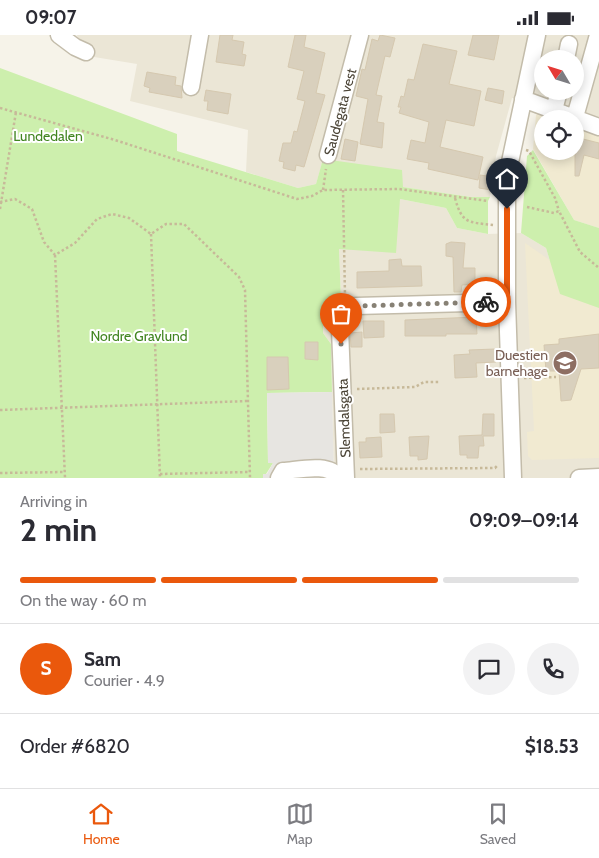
<!DOCTYPE html>
<meta charset="utf-8">
<style>
:root{--surface:#fff;--page:#f2f2f3;--text:#2b2b33;--muted:#7c7c81;--line:#e1e1e2;--accent:#ea580c}
body{margin:0;font-family:Cabin,sans-serif;background:var(--page);color:var(--text);height:100vh;display:flex;flex-direction:column;font-size:19px;white-space:nowrap}
*{box-sizing:border-box;margin:0}
p{font-size:16px;color:var(--muted)}
.icon{flex:none;width:28px;height:28px;fill:none;stroke:currentColor;stroke-width:2;stroke-linecap:round;stroke-linejoin:round}
.map{position:relative;height:443px;overflow:hidden}
.sheet{display:flex;flex-direction:column;background:var(--surface);flex:1}
.sheet>*{flex:none}
.needle{width:32px;rotate:308deg}
.tools{position:absolute;left:534px;top:15px;display:grid;gap:10px}
.tools a{display:grid;place-items:center;width:50px;height:50px;border-radius:50%;background:var(--surface);box-shadow:0 2px 12px #0003;font-size:25px}
.pin{position:absolute;display:grid;place-items:center;width:42px;height:42px;color:#fff;margin:-51px -21px;border-radius:50% 50% 50% 0;rotate:-45deg;box-shadow:0 0 5px #0007}
.pin .icon{rotate:45deg}
.courier{position:absolute;display:grid;place-items:center;width:50px;height:50px;margin:-25px;border:4px solid #ea580c;border-radius:50%;background:#fff;color:#222;box-shadow:0 1px 6px #0007}
.summary em{font-style:normal;font-weight:800}
.summary div{display:flex;flex-direction:column-reverse}
.summary{display:flex;align-items:center;justify-content:space-between;height:85px;padding:0 20px}
h1{font-size:32px;font-weight:800;line-height:38px}
.bar{display:grid;grid-template-columns:repeat(4,1fr);gap:8px 5px;align-content:center;height:60px;padding:0 20px}
.bar i{height:6px;border-radius:4px;background:var(--line)}
.bar .on{background:var(--accent)}
.bar p{grid-column:span 4}
.line{display:flex;align-items:center;gap:12px;padding:0 20px;border-top:1px solid var(--line)}
.line div{flex:1}
.round{display:grid;place-items:center;flex:none;width:52px;height:52px;border-radius:26px;background:var(--page)}
.status{display:flex;justify-content:space-between;align-items:center;height:35px;padding:0 25px;background:var(--surface);direction:ltr}
.status svg{height:14px;fill:currentColor}
.tabs{display:flex;justify-content:space-around;align-items:center;height:70px;border-top:1px solid var(--line);background:var(--surface);font-size:14px;color:var(--muted)}
.tabs a{display:grid;justify-items:center;gap:2px}
.tabs .on{color:var(--accent)}
.map>svg:first-child{display:block}
.residential{fill:#ebe6d6;fill-rule:evenodd}
.education{fill:#f1ead1}
.green{fill:#cdefad}
.parking{fill:#e7e5e1}
.building{fill:#d9d0bd;stroke:#d5c8af}
.lines{fill:none;stroke-linecap:round;stroke-linejoin:round}
.minor-casing{stroke:#c3bcaa;stroke-width:19}
.path{stroke:#c7b999;stroke-width:2.5;stroke-dasharray:2.5 2.5;stroke-linecap:butt}
.minor{stroke:#fff;stroke-width:16}
.done{stroke:#878175;stroke-width:5;stroke-dasharray:0 9}
.route{stroke:#ea580c;stroke-width:6}
.labels{text-anchor:middle;dominant-baseline:central;stroke-width:4;stroke-linejoin:round;paint-order:stroke}
.street-label{font-size:14px;fill:#4b4436;stroke:#fff}
.park-label{font-size:14px;fill:#418521;stroke:#fff}
.education-label{font-size:14px;fill:#785e54;stroke:#fff;text-anchor:end}
</style>
<div class="status"><b>09:07</b><svg viewBox="0 0 49 12"><path d="M0 12V9h3v3zM5 12V6h3v6zM10 12V3h3v9zM15 12V0h3v12zM26 1h20v11H26zM47 4h2v5h-2z"/></svg></div>
<div class="map">
<svg width="599" height="443" viewBox="0 0 599 443">
<rect width="100%" height="100%" fill="#f6f3e9"/>
<path class="residential" d="M77 0H599V96L537 63H512L496 121 490 162H471L403 152 323 125 316 149 298 153 246 137 248 95 130 66 137 29 82 20ZM542 24H575V56H542Z
M400 164 446 173 457 193 488 199 521 198 546 213 560 259 599 273V443H334L331 309 323 298V290L341 265 339 214Z"/>
<path class="education" d="M544 75 567 84H542V116H575V87L599 96V193L574 185 533 114 536 80Z
M525 208 599 259V423L532 425 528 421 527 397 534 396Z"/>
<path class="green" d="M0 33 177 99V116L298 153 316 149 323 124 402 135 403 152 471 162H490L488 166V199L457 193 446 173 400 164 396 218 339 214 341 265 323 290V298L331 309 332 357 267 358 268 428H273L266 439H263V443H0Z
M533 115 574 185 599 193V273L560 259 546 213 521 198 527 121Z"/>
<path class="parking" d="M332 357 334 443H263V439H267L273 428H268L267 358Z"/>
<path class="building" d="M220 0H233L232 5 244 7 242 19 246 20 244 31 216 27Z
M295 0H306L304 12 325 18 316 58 325 60 304 132 296 130 295 136 283 133 284 127 279 126 283 108H291L294 96 297 97 305 66 297 64 304 36 288 32Z
M380 0 395 3 390 22 385 21 376 60 382 61 377 87 384 88 382 113 360 109 368 64 356 61 362 34 365 35 372 4 378 6Z
M473 0H499L494 25 468 20Z
M423 9 457 16 449 49 481 56 474 91 446 85 440 112 483 122 478 145 428 134 429 128 407 124 411 105 425 108 429 87 399 78 401 72H398L401 61 404 62 408 44 414 45Z
M147 37 176 42 175 50 181 51 182 63 149 57 150 53 144 51Z
M488 53 504 56 502 69 485 65Z
M206 55 231 59 228 79 207 75 208 66H204Z
M575 102 599 108V124L584 120 579 141H575Z
M345 104 358 107 355 126 341 124Z
M480 140 493 142 491 155 479 153Z
M451 207 465 208 463 233H475V249L462 250 461 257H454L453 222 446 221V209Z
M401 224 402 231H421L422 251 357 253V237L389 236V225Z
M476 282 477 299H446V301H405V285Z
M363 286H384V302L364 303Z
M362 297V312H351L350 298Z
M599 299V333L581 334 571 365 561 366 559 336H546L544 310 559 309V304Z
M305 307H318V325L305 324Z
M495 314 496 327 476 328 477 342 455 343 454 320 470 319 469 315Z
M267 322H288L289 354 267 355Z
M380 379H394L395 397 380 398Z
M483 379H494V401H483L484 411H479L478 423H467V420H460L459 401 482 400Z
M429 401 427 424 418 425V421H410L409 402Z
M381 402 382 422 360 423 359 407H366V403Z"/>
<g class="lines">
<defs>
<path id="minor" d="M59 0 75 12 86 17
M566 24 569 9
M191 52 200 0
M523 64 599 92
M554 75 559 56
M575 82 598 0
M328 120 360 0
M279 443 283 436C299 435 329 427 339 443
M346 443 340 294 345 276 356 271 507 267
M513 443 507 267V156L510 127 537 0
M579 443 599 442"/>
</defs>
<use href="#minor" class="minor-casing"/>
<path class="path" d="M0 73 115 105 297 164 312 161 323 155 399 154 488 166
M526 115 529 116 555 163 559 176
M323 155 326 134
M343 155 345 261
M455 163C462 189 468 187 493 190
M0 167 15 164 32 174 44 207 55 220 75 208 97 184 112 179 129 183 151 199 166 189H184L239 242 245 255 250 443
M527 172 554 178 559 176 580 217 599 233
M0 174 16 77
M151 199 160 443
M55 220 65 443
M537 334V343
M524 343 556 342
M357 354 415 352 424 347H440
M0 375 248 366
M360 434 495 433 498 430
M0 438 65 437
M160 439 249 437"/>
<use href="#minor" class="minor"/>
</g>
<g class="lines">
<path class="done" d="M341 309C340 291 337 280 356 271L486 267"/>
<path class="route" d="M486 267H507V174"/>
</g>
<defs>
<symbol id="school-disc" viewBox="-11 -11 22 22"><circle r="9.5" fill="#8d6e63" stroke="#fff"/><path d="M0-5L7-2L0 1L-7-2ZM-4 1L0 2.5L4 1V4Q0 6-4 4Z" fill="#fff"/></symbol>
</defs>
<g fill-rule="evenodd">
<use href="#school-disc" x="551" y="314" width="28" height="28"/>
</g>
<g class="labels">
<g class="street-label">
<text transform="translate(340 77) rotate(-75)">Saudegata vest</text>
<text transform="translate(344 383) rotate(-92)">Slemdalsgata</text>
</g>
<g class="park-label">
<text x="48" y="101">Lundedalen</text>
<text x="139" y="301">Nordre Gravlund</text>
</g>
<g class="education-label">
<text x="548" y="320">Duestien<tspan x="548" dy="16">barnehage</tspan></text>
</g>
</g>
</svg>
<div class="tools">
<a><svg class="needle" viewBox="-14 -14 28 28"><path d="M0-13l5 13h-10z" fill="#e53935"/><path d="M0 13l5-13h-10z" fill="#7c7c81"/></svg></a>
<a><svg class="icon" aria-label="locate" viewBox="0 0 24 24"><circle cx="12" cy="12" r="6"/><path d="M12 2v4M12 18v4M2 12h4M18 12h4"/></svg></a>
</div>
<div class="pin" style="left:341px;top:309px;background:#ea580c"><svg class="icon" aria-label="bag" viewBox="0 0 24 24"><path d="M5 8h14l-1 12H6zM9 8a3 3 0 0 1 6 0"/></svg></div>
<div class="pin" style="left:507px;top:174px;background:#1f2937"><svg class="icon" aria-label="home" viewBox="0 0 24 24"><path d="M3 11l9-7 9 7M6 9v11h12V9"/></svg></div>
<div class="courier" style="left:486px;top:267px"><svg class="icon" aria-label="bike" viewBox="0 0 24 24"><circle cx="6" cy="16" r="4"/><circle cx="18" cy="16" r="4"/><path d="M6 16l4-8h5l3 8M10 8l3 8H6M13 5h3"/></svg></div>
</div>
<section class="sheet">
<div class="summary"><div><h1>2 min</h1><p>Arriving in</p></div><em>09:09–09:14</em></div>
<div class="bar"><i class="on"></i><i class="on"></i><i class="on"></i><i></i><p>On the way · 60 m</p></div>
<div class="line" style="height:90px"><b class="round" style="background:var(--accent);color:#fff">S</b><div><b>Sam</b><p>Courier · 4.9</p></div><a class="round"><svg class="icon" aria-label="chat" viewBox="0 0 24 24"><path d="M4 5h16v11H9l-5 4z"/></svg></a><a class="round"><svg class="icon" aria-label="phone" viewBox="0 0 24 24"><path d="M5 4h4l2 5-3 2q2 4 5 5l2-3 5 2v4C11 20 4 13 5 4z"/></svg></a></div>
<div class="line" style="height:65px"><div>Order #6820</div><b>$18.53</b></div>
</section>
<nav class="tabs">
<a class="on"><svg class="icon" aria-label="home" viewBox="0 0 24 24"><path d="M3 11l9-7 9 7M6 9v11h12V9"/></svg>Home</a>
<a><svg class="icon" aria-label="map" viewBox="0 0 24 24"><path d="M3 6l6-2 6 2 6-2v14l-6 2-6-2-6 2zM9 4v14M15 6v14"/></svg>Map</a>
<a><svg class="icon" aria-label="saved" viewBox="0 0 24 24"><path d="M7 4h10v16l-5-4-5 4z"/></svg>Saved</a>
</nav>
